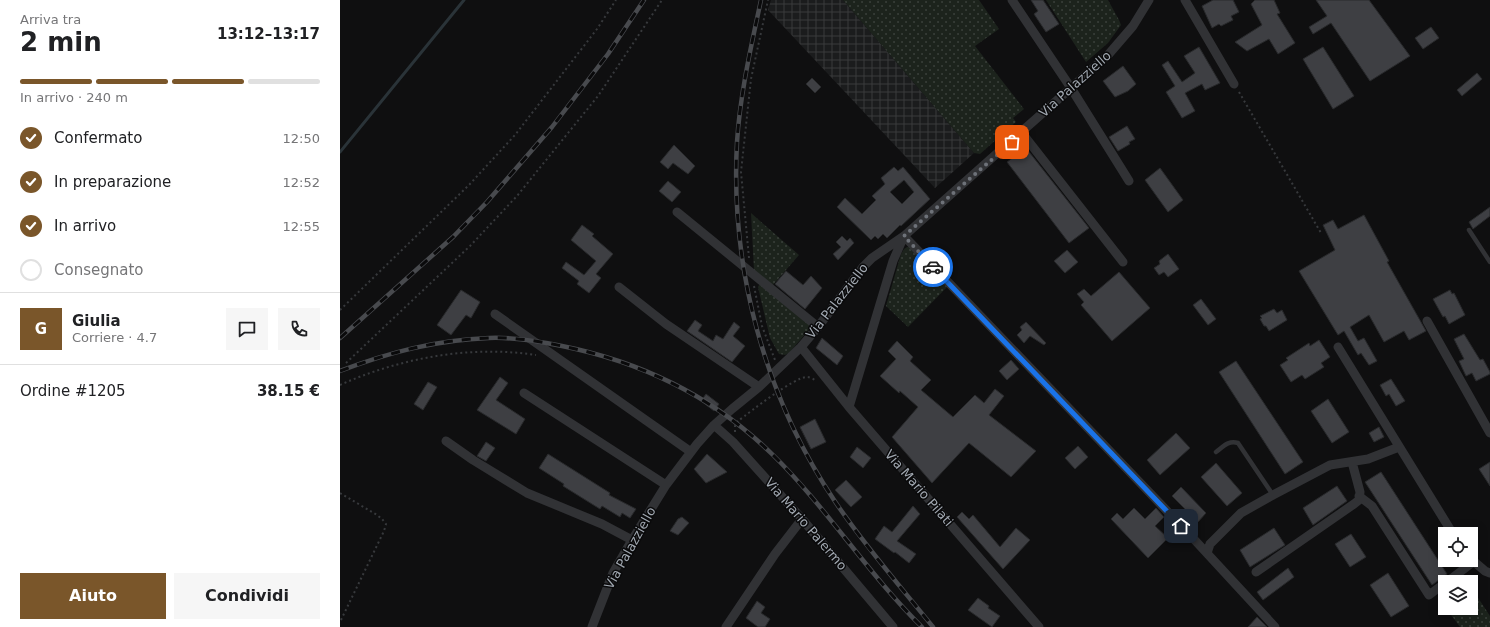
<!DOCTYPE html>
<html lang="it">
<meta charset="utf-8">
<style>
:root{--surface:#fff;--page:#f6f6f6;--text:#202124;--muted:#757577;--line:#e0e0e0;--accent:#7a562a}
body{margin:0;font-family:"DejaVu Sans",sans-serif;background:var(--page);color:var(--text);height:100vh;display:flex;flex-direction:column;font-size:15px;white-space:nowrap}
*{box-sizing:border-box;margin:0}
p{font-size:13px;color:var(--muted)}
.icon{flex:none;width:22px;height:22px;fill:none;stroke:currentColor;stroke-width:2;stroke-linecap:round;stroke-linejoin:round}
.map{position:relative;flex:1;overflow:hidden}
.side{display:flex;flex-direction:column;background:var(--surface);width:340px}
.side>*{flex:none}
.tools{position:absolute;left:1098px;top:527px;display:grid;gap:8px}
.tools a{display:grid;place-items:center;width:40px;height:40px;border-radius:0px;background:var(--surface);box-shadow:0 2px 10px #0003;font-size:20px}
.pin{position:absolute;display:grid;place-items:center;width:34px;height:34px;color:#fff;margin:-17px;border-radius:8px;box-shadow:0 2px 6px #0006}
.courier{position:absolute;display:grid;place-items:center;width:40px;height:40px;margin:-20px;border:3px solid #1a73e8;border-radius:50%;background:#fff;color:#222;box-shadow:0 1px 5px #0007}
.headline em{font-style:normal;font-weight:600}
.headline div{display:flex;flex-direction:column-reverse}
.headline{display:flex;align-items:center;justify-content:space-between;height:68px;padding:0 20px}
h1{font-size:26px;font-weight:600;line-height:30px}
.bar{display:grid;grid-template-columns:repeat(4,1fr);gap:6px 4px;align-content:center;height:48px;padding:0 20px}
.bar i{height:5px;border-radius:3px;background:var(--line)}
.bar .current{background:var(--accent)}
.bar p{grid-column:span 4}
.line{display:flex;align-items:center;gap:10px;padding:0 20px;border-top:1px solid var(--line)}
.line div{flex:1}
.round{display:grid;place-items:center;flex:none;width:42px;height:42px;border-radius:0px;background:var(--page)}
ol{padding:0 20px;list-style:none}
li{display:flex;align-items:center;gap:12px;height:44px}
li p{margin-inline-start:auto}
li .icon{padding:4px;border-radius:50%;background:var(--accent);color:#fff;stroke-width:4}
li:last-child{color:var(--muted)}
li i{width:22px;height:22px;border:2px solid var(--line);border-radius:50%}
.button{display:flex;gap:8px;margin-top:auto;padding:8px 20px}
.button a{flex:1;height:46px;border-radius:0px;background:var(--accent);color:#fff;font-size:16px;font-weight:600;line-height:46px;text-align:center}
.button a+a{background:var(--page);color:var(--text)}
main{display:flex;flex:1;min-height:0}
.map>svg:first-child{display:block}
.industrial{fill:url(#industrial-grid)}
.grass{fill:url(#grass-dots)}
.lines{fill:none;stroke-linecap:round;stroke-linejoin:round}
.stream{stroke:#2a3338;stroke-width:3}
.building{fill:#3e3f43;stroke:#292a2c;fill-rule:evenodd}
.path{stroke:#37393c;stroke-width:2;stroke-dasharray:2 3;stroke-linecap:butt}
.service{stroke:#313235;stroke-width:4.5}
.minor{stroke:#313235;stroke-width:9}
.rail-casing{stroke:#484a4e;stroke-width:4.5}
.rail{stroke:#0a0a0b;stroke-width:3;stroke-dasharray:9;stroke-linecap:butt}
.done{stroke:#6e7279;stroke-width:4;stroke-dasharray:0 7.2}
.route{stroke:#1a73e8;stroke-width:5}
.labels{text-anchor:middle;dominant-baseline:central;stroke-width:3;stroke-linejoin:round;paint-order:stroke}
.street-label{font-size:13px;fill:#a1a8b1;stroke:#0a0a0b}
</style>
<main>
<section class="side">
<div class="headline"><div><h1>2 min</h1><p>Arriva tra</p></div><em>13:12–13:17</em></div>
<div class="bar"><i class="current"></i><i class="current"></i><i class="current"></i><i></i><p>In arrivo · 240 m</p></div>
<ol>
<li><svg class="icon" aria-label="check" viewBox="0 0 24 24"><path d="M5 12l5 5 9-10"/></svg>Confermato<p>12:50</p></li>
<li><svg class="icon" aria-label="check" viewBox="0 0 24 24"><path d="M5 12l5 5 9-10"/></svg>In preparazione<p>12:52</p></li>
<li><svg class="icon" aria-label="check" viewBox="0 0 24 24"><path d="M5 12l5 5 9-10"/></svg>In arrivo<p>12:55</p></li>
<li><i></i>Consegnato</li>
</ol>
<div class="line" style="height:72px"><b class="round" style="background:var(--accent);color:#fff">G</b><div><b>Giulia</b><p>Corriere · 4.7</p></div><a class="round"><svg class="icon" aria-label="chat" viewBox="0 0 24 24"><path d="M4 5h16v11H9l-5 4z"/></svg></a><a class="round"><svg class="icon" aria-label="phone" viewBox="0 0 24 24"><path d="M5 4h4l2 5-3 2q2 4 5 5l2-3 5 2v4C11 20 4 13 5 4z"/></svg></a></div>
<div class="line" style="height:52px"><div>Ordine #1205</div><b>38.15 €</b></div>
<div class="button"><a>Aiuto</a><a>Condividi</a></div>
</section>
<div class="map">
<svg width="1150" height="627" viewBox="0 0 1150 627">
<defs>
<pattern id="industrial-grid" width="8" height="8" patternUnits="userSpaceOnUse"><rect width="8" height="8" fill="#1b1c1d"/><path d="M0 4h8M4 0v8" fill="none" stroke="#393a3b"/></pattern>
<pattern id="grass-dots" width="8" height="8" patternUnits="userSpaceOnUse"><rect width="8" height="8" fill="#1c231c"/><path d="M2 2h.1M6 6h.1" fill="none" stroke="#3a403b" stroke-width="1.8" stroke-linecap="round"/></pattern>
</defs>
<rect width="100%" height="100%" fill="#0f0f10"/>
<path class="industrial" d="M431 0H503L634 153 595 188 428 10Z"/>
<path class="grass" d="M503 0H639L659 29 635 46 684 109 673 118 676 122 640 154 634 153Z
M706 0H768L779 20 781 25 768 43 746 62Z
M411 213 459 255 432 286 414 270Z
M567 247H572L608 286 568 327 546 306 561 254 564 249Z
M419 285H421L473 325 449 353 445 355 439 354 430 338 418 287Z
M1131 587 1150 616V627H1120L1106 608H1131Z"/>
<g class="lines">
<path class="stream" d="M0 152 124 0"/>
</g>
<path class="building" d="M691 0H703L719 24 706 32 694 14 698 11Z
M873 0H893L899 12 891 16 893 20 881 26 879 24 872 28 862 6Z
M915 0H934L940 13 937 14 955 43 938 54 929 39 907 51 895 42 922 25 911 4Z
M976 0H1029L1070 56 1030 81 991 23 973 34 969 27 987 16Z
M1091 27 1099 38 1083 49 1075 38Z
M859 47 880 83 865 90 862 84 845 93 855 111 842 118 826 92 835 86 822 65 828 61 842 82 855 73 844 56Z
M983 47 1014 96 993 109 963 59Z
M783 66 796 84 788 91 775 97 763 81Z
M1137 73 1142 79 1122 96 1117 90Z
M472 78 481 87 475 93 466 84Z
M787 126 795 139 789 142 790 144 778 151 769 137Z
M334 145 355 166 348 174 333 163 328 169 320 162Z
M686 148 749 228 729 243 667 162Z
M554 167 558 171 563 167 590 199 561 226 560 225 547 238 543 234 538 239 535 236 531 240 497 207 505 198 522 214 536 200 532 196 545 184 541 178ZM564 180 574 192 562 204 550 192Z
M820 168 843 200 828 212 805 180Z
M328 181 341 192 332 202 319 191Z
M1150 207V216L1133 229 1129 222Z
M1024 215 1049 261 1047 262 1086 331 1069 340 1064 331 1044 342 1029 315 1010 327 1018 341 1024 338 1037 361 1029 365 1021 353 1018 355 1004 331 998 335 959 271 995 250 983 225 993 220 998 229Z
M242 225 254 234 252 236 273 254 256 274 261 278 249 293 237 284 239 281 222 268 226 262 244 275 256 261 231 240Z
M502 236 507 241 510 238 514 243 498 260 493 254 501 247 496 242Z
M727 250 738 262 725 273 714 261Z
M828 254 839 269 828 277 824 272 819 275 814 268 820 264 819 261Z
M446 271 463 285 471 276 482 288 465 309 435 284Z
M779 272 810 308 772 341 741 305 744 302 737 294 744 289 751 296Z
M121 290 140 302 131 318 126 315 111 335 97 325Z
M1110 290 1112 294 1114 293 1125 315 1109 324 1105 316 1103 317 1093 299Z
M861 299 876 319 868 325 853 305Z
M934 309 937 313 942 310 947 320 929 331 926 326H924L920 319 922 318 920 316Z
M355 320 362 325 358 331 373 341 376 335 383 339 394 322 400 327 393 336 405 346 392 362 347 331Z
M686 322 706 343 704 345 690 336 684 343 677 335 682 330 680 327Z
M1124 334 1140 360 1143 359 1150 372V374L1136 381 1132 373 1126 376 1119 361 1124 359 1114 339Z
M482 338 503 356 497 365 476 348Z
M979 340 990 357 981 363 984 367 965 379 962 375 951 382 940 365 948 360 946 358 969 343 970 346Z
M557 341 573 357 570 361 591 380 581 390 613 417 635 395 644 403 655 389 664 396 649 415 696 451 671 477 629 443 592 483 552 437 578 407 560 391 559 393 540 376 556 359 548 351Z
M671 360 679 369 667 380 659 371Z
M896 361 963 462 945 474 879 372Z
M160 377 168 383 156 400 185 419 176 434 137 410Z
M1051 379 1065 401 1056 406 1049 394 1046 396 1040 385Z
M88 382 97 387 83 410 74 404Z
M366 394 379 404 374 411 361 401Z
M988 399 1009 432 992 443 971 411Z
M475 419 486 442 471 449 460 427Z
M1039 427 1044 437 1034 442 1029 433Z
M836 433 850 448 820 475 807 460Z
M146 442 155 448 146 461 137 456Z
M738 446 748 457 735 469 725 458Z
M517 447 531 458 523 468 510 457Z
M208 454 270 493 269 495 296 509 290 518 282 513 280 517 262 506 260 509 223 486 224 484 199 468Z
M367 454 387 472 366 483 354 469Z
M1150 462V486L1139 469Z
M876 463 902 493 887 506 861 477Z
M1041 472 1107 574 1092 585 1025 482Z
M506 480 522 497 511 507 495 490Z
M997 486 1007 501 973 525 963 508Z
M841 487 866 513 858 522 832 496Z
M573 506 580 514 557 541 576 554 569 563 555 552 554 553 535 539 544 526 552 532Z
M794 508 805 519 816 508 824 517 815 526 828 538 808 558 771 519 777 513 783 519Z
M622 512 629 519 633 515 660 547 676 528 690 540 663 569 617 517Z
M342 517 349 523 338 535 330 531 338 519Z
M934 528 945 545 910 567 900 550Z
M1011 534 1026 557 1010 567 995 544Z
M948 568 954 577 923 600 917 592Z
M1048 573 1069 606 1051 617 1030 585Z
M638 598 649 606 648 608 660 616 652 627 628 610Z
M417 601 425 607 421 613 430 619 425 627H418L406 618Z
M917 617 927 627H908Z"/>
<g class="lines">
<path class="path" d="M899 92 981 233
M409 258 401 172 411 79 428 0
M414 286 422 326 435 360
M0 310 129 185 175 135 257 29 276 0
M6 363 130 246 177 196 258 96 322 0
M0 385C60 358 130 345 196 355
M395 432V426L398 421C410 412 454 377 467 377 470 377 473 379 475 380
M0 493 37 515 42 519 46 524 44 531 0 622"/>
<path class="service" d="M1129 230 1150 262
M876 452C883 447 888 440 898 443L933 495"/>
<path class="minor" d="M672 0 731 88 789 181
M845 0 894 84
M682 133 783 262
M337 212 478 327
M279 287 326 324 419 387
M155 314 351 452
M1087 321 1150 433
M461 347 509 407 699 627
M998 347 1113 534
M184 393 326 485
M509 407 553 261 564 236 851 536 935 627
M374 425 393 442 462 519 553 627
M106 441 133 460 187 493 262 524 292 540
M1019 496 1032 506 1089 595 1105 583
M867 553 870 544 901 513 933 495 990 465 1028 459 1059 447
M1131 559 1145 571 1150 573
M916 572 1014 504 1019 500 1020 492 1012 462
M1107 582 1133 562
M252 627 273 573 292 540 326 485 357 444 374 425 392 409 419 387 461 347 478 327 523 267 532 258 564 236 768 55 793 26 809 0
M386 627 435 554 462 519"/>
<defs>
<path id="rail" d="M421 0C411 47 400 94 397 142 390 269 425 398 496 503 525 546 560 586 593 627
M0 338 113 237 147 202 212 127 268 54 304 0
M0 371C50 352 96 340 149 338 174 337 198 341 222 346 302 362 375 398 433 455 487 508 528 574 582 627"/>
</defs>
<use href="#rail" class="rail-casing"/>
<use href="#rail" class="rail"/>
</g>
<g class="lines">
<path class="done" d="M593 267 564 236 672 142"/>
<path class="route" d="M593 267 841 526"/>
</g>
<g class="labels">
<g class="street-label">
<text transform="translate(735 84) rotate(-42)">Via Palazziello</text>
<text transform="translate(497 301) rotate(-52)">Via Palazziello</text>
<text transform="translate(579 488) rotate(49)">Via Mario Pilati</text>
<text transform="translate(466 524) rotate(49)">Via Mario Palermo</text>
<text transform="translate(290 548) rotate(-61)">Via Palazziello</text>
</g>
</g>
</svg>
<div class="tools">
<a><svg class="icon" aria-label="locate" viewBox="0 0 24 24"><circle cx="12" cy="12" r="6"/><path d="M12 2v4M12 18v4M2 12h4M18 12h4"/></svg></a>
<a><svg class="icon" aria-label="layers" viewBox="0 0 24 24"><path d="M12 4l9 5-9 5-9-5zM3 14l9 5 9-5"/></svg></a>
</div>
<div class="pin" style="left:672px;top:142px;background:#ea580c"><svg class="icon" aria-label="bag" viewBox="0 0 24 24"><path d="M5 8h14l-1 12H6zM9 8a3 3 0 0 1 6 0"/></svg></div>
<div class="pin" style="left:841px;top:526px;background:#1f2937"><svg class="icon" aria-label="home" viewBox="0 0 24 24"><path d="M3 11l9-7 9 7M6 9v11h12V9"/></svg></div>
<div class="courier" style="left:593px;top:267px"><svg class="icon" aria-label="car" viewBox="0 0 24 24"><path d="M5 17H2v-5l4-1 3-4h7l3 4 3 1v5h-3M9 17h6M6 11h13"/><circle cx="7" cy="17" r="2"/><circle cx="17" cy="17" r="2"/></svg></div>
</div>
</main>
